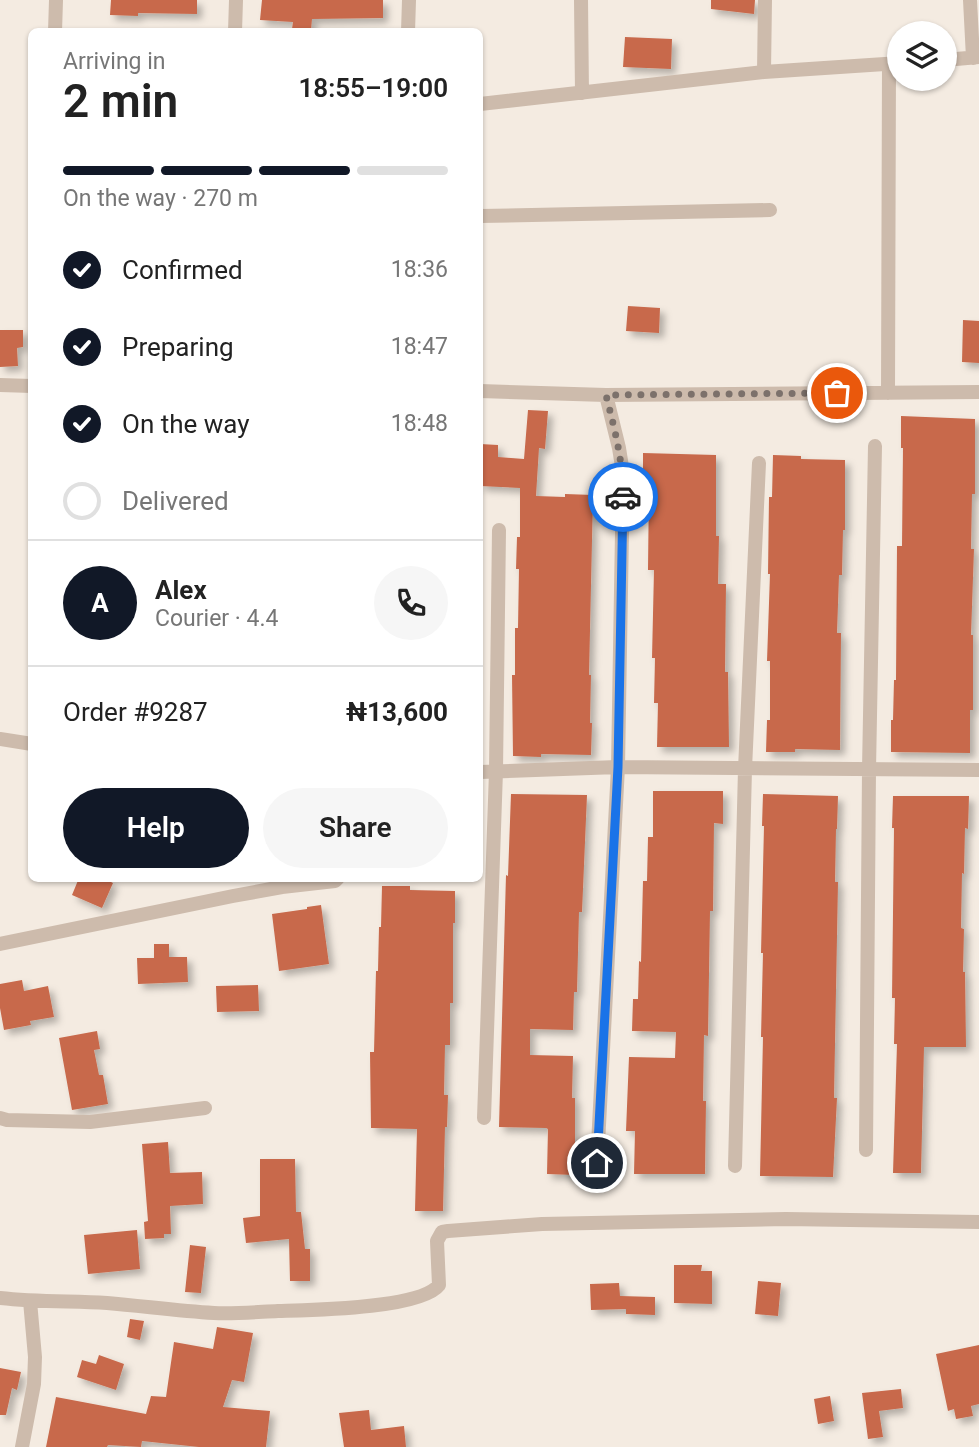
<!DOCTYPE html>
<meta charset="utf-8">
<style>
:root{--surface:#fff;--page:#f6f6f6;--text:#222;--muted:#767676;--line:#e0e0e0;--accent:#111827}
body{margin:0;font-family:Roboto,sans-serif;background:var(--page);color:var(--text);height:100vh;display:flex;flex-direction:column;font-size:26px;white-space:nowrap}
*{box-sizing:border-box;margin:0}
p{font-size:23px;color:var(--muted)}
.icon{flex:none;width:38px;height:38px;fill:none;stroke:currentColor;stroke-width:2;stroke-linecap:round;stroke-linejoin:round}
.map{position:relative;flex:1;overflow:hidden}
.panel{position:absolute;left:28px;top:28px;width:455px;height:854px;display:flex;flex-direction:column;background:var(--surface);border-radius:10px;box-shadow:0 2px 5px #0004}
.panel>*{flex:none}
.controls{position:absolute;left:887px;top:21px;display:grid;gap:14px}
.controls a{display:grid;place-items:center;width:70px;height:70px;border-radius:50%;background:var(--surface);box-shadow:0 2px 5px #0004;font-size:35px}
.pin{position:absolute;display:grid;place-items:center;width:60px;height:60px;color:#fff;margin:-30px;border:4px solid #fff;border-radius:50%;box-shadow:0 2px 7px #0007}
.courier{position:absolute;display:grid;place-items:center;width:70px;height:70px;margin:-35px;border:5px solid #1a73e8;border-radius:50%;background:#fff;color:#222;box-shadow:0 2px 9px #0007}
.head em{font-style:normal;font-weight:600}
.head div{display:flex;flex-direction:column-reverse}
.head{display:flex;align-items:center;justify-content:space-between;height:119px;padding:0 35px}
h1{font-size:46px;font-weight:600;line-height:52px}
.bar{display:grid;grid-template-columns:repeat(4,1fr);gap:10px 7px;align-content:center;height:84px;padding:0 35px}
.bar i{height:9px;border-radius:5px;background:var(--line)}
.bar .current{background:var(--accent)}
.bar p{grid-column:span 4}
.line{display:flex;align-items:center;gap:18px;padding:0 35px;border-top:2px solid var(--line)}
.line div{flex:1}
.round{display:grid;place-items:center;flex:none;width:74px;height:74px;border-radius:37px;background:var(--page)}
ol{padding:0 35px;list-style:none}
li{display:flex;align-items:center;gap:21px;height:77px}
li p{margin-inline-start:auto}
li .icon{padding:7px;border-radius:50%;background:var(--accent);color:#fff;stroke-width:4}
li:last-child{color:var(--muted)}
li i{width:38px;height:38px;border:4px solid var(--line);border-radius:50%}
.action{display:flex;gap:14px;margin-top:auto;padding:14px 35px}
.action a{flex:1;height:80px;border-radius:42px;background:var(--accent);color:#fff;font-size:28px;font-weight:600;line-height:80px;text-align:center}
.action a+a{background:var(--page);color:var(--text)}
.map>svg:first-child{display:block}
.building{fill:#c8694b;filter:url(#shadow)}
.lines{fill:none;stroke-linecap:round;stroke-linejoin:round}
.minor{stroke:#cdbbac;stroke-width:14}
.done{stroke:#7c716b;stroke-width:7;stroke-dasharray:0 12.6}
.route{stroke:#1a73e8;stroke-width:9}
</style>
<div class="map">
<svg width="979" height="1447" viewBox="0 0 979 1447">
<defs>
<filter id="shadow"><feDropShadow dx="5" dy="5" stdDeviation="3.5" flood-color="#0004"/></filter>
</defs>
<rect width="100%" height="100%" fill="#f4ebe1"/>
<path class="building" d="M111 0H197V14L138 13V16L110 15Z
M262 0H383V18L312 19 311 30 292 29 293 22 260 20Z
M711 0H755L754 14 711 9Z
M625 37 672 39 671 69 623 67Z
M628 306 660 308 659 333 626 331Z
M963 320 979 321V363L962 362Z
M0 330H23V347L17 348 18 366 0 367Z
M528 410 548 411 545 449 539 448 536 496 565 497V494L593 495 589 675H591L590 723H592L591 755 541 754V757L513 756 512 675H515V628H518L519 569H516L517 537H520V488L480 486V444L498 445V457L524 459Z
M901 416 975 419V494H972L971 549H974L971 635H973V710H970V753L891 752V720H893L894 680H896L897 546H902L903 448H901Z
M643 453 716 455V536H719L718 584H726L725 672H728L729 747H657L658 703H654L655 658H652L654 570H648L649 485H643Z
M773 455 801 456V459L845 460V530H843L842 575H839L837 633H841L840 750 795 749V752H766L767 720H770V661H767L770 574H768L769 497H772Z
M653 791H723V824L714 823 713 911H710L708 1036 704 1035 703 1101H706L705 1174H634L635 1131H626L629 1057 675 1058 676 1032 632 1031 633 999H638L639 961 641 962 643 881H647L648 837H653Z
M511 794 587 795 582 912H579L577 992H574L573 1030 530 1029V1055L573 1056 572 1098H575V1175L547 1174 548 1129 546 1128 499 1127 506 875 508 876Z
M763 794 838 796 837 829H836L835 882H838L834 1098H837L833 1177 760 1176 763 1037H761L763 953H761L764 826H762Z
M893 796H969L968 829 965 828 964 874 962 873 961 928 964 929 963 972H965L966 1047H924L921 1173H893L897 1044H894L895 998H892L894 828H892Z
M79 878H103L113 883 102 908 72 895Z
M382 886H410V890L455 891V923H453V1003H450V1045H445L444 1095H448L447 1127H445L443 1211H415L417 1129 371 1128 370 1052H374L376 971H378L379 927H381Z
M321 905 329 964 279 971 272 914 307 909V907Z
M154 944H169V957H187L188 982 138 984 137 958H154Z
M22 980 24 991 48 986 54 1017 30 1021 31 1025 4 1030 0 1008V984Z
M258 985 259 1011 217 1012 216 986Z
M97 1031 100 1049 94 1050 99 1075H103L108 1104 72 1110 59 1038Z
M168 1142 170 1173 202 1172 203 1204 170 1206 171 1234H164V1238L145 1239 144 1222 148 1221 142 1144Z
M260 1159H295L296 1212H301L305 1249H310V1281H290L289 1239 246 1243 243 1218 260 1216Z
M137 1230 140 1269 88 1274 84 1235Z
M190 1245 206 1247 201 1293 185 1292Z
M674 1265H702L701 1271H712V1304L674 1303Z
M758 1281 781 1283 778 1316 755 1314Z
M619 1283 620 1296 655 1297V1315L626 1314V1309L591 1310 590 1284Z
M130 1319 144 1321 140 1340 127 1337Z
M217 1327 253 1333 244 1382 232 1380 223 1407 270 1411 266 1447H199L142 1441 141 1447 108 1445 107 1447H46L56 1397 146 1414 151 1396 166 1397 174 1342 213 1349Z
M979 1345V1404L971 1406 973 1416 956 1419 954 1409 948 1411 936 1354Z
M99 1355 124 1364 116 1390 77 1377 82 1360 96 1364Z
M0 1368 21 1372 17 1390 12 1388 6 1415H0Z
M901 1389 903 1408 879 1411 883 1437 868 1439 862 1393Z
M830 1396 834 1421 818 1424 814 1399Z
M369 1410 371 1430 404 1426 406 1447H344L339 1413Z"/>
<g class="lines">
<path class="minor" d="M581 0 582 93
M970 0 973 58
M55 32 56 0
M235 32 236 0
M408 32 409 0
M945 60 979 57
M764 72 765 0
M480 104 764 72 900 63
M480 216 770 210
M0 385 32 386
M480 391 606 395 979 392
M888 393 889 64
M0 739 32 744
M480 772 618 767 979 770
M0 944 233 896 282 887 335 881 338 878
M0 1118 7 1120 90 1122 205 1108
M484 1118 496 771 499 530
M866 1150 869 770 875 446
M597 1163 618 767 623 473 619 448 606 395
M735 1166 745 769 759 463
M0 1298C36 1302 71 1301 107 1303 143 1306 178 1311 214 1313 235 1314 257 1312 278 1311 309 1310 421 1309 439 1285L437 1241 442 1232 448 1231 542 1224 786 1219 979 1222
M22 1447 34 1384 35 1357 30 1301"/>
</g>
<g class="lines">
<path class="done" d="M623 497C623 460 615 431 606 395L837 393"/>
<path class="route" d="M597 1163 618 767 623 497"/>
</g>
</svg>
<div class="controls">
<a><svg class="icon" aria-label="layers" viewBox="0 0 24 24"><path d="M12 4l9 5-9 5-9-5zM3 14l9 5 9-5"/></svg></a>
</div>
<div class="pin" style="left:837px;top:393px;background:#ea580c"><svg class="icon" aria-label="bag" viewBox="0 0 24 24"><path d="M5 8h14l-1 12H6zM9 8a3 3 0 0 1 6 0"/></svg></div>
<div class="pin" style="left:597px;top:1163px;background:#1f2937"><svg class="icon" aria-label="home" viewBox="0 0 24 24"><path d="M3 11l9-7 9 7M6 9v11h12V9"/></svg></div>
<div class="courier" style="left:623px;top:497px"><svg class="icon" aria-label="car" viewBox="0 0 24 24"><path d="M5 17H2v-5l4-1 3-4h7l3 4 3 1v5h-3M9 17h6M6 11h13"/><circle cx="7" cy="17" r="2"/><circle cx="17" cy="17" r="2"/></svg></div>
<section class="panel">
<div class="head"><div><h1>2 min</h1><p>Arriving in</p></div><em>18:55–19:00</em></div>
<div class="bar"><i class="current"></i><i class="current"></i><i class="current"></i><i></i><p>On the way · 270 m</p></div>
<ol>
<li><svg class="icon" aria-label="check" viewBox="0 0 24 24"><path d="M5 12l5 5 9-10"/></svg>Confirmed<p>18:36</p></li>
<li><svg class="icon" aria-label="check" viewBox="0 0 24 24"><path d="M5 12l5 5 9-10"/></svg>Preparing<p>18:47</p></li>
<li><svg class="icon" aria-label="check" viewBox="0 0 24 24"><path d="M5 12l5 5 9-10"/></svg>On the way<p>18:48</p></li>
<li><i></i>Delivered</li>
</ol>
<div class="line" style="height:126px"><b class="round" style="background:var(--accent);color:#fff">A</b><div><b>Alex</b><p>Courier · 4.4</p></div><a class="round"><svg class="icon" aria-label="phone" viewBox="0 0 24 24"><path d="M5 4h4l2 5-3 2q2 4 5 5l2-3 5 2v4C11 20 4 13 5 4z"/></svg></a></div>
<div class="line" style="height:91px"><div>Order #9287</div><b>₦13,600</b></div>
<div class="action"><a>Help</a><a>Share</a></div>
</section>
</div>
